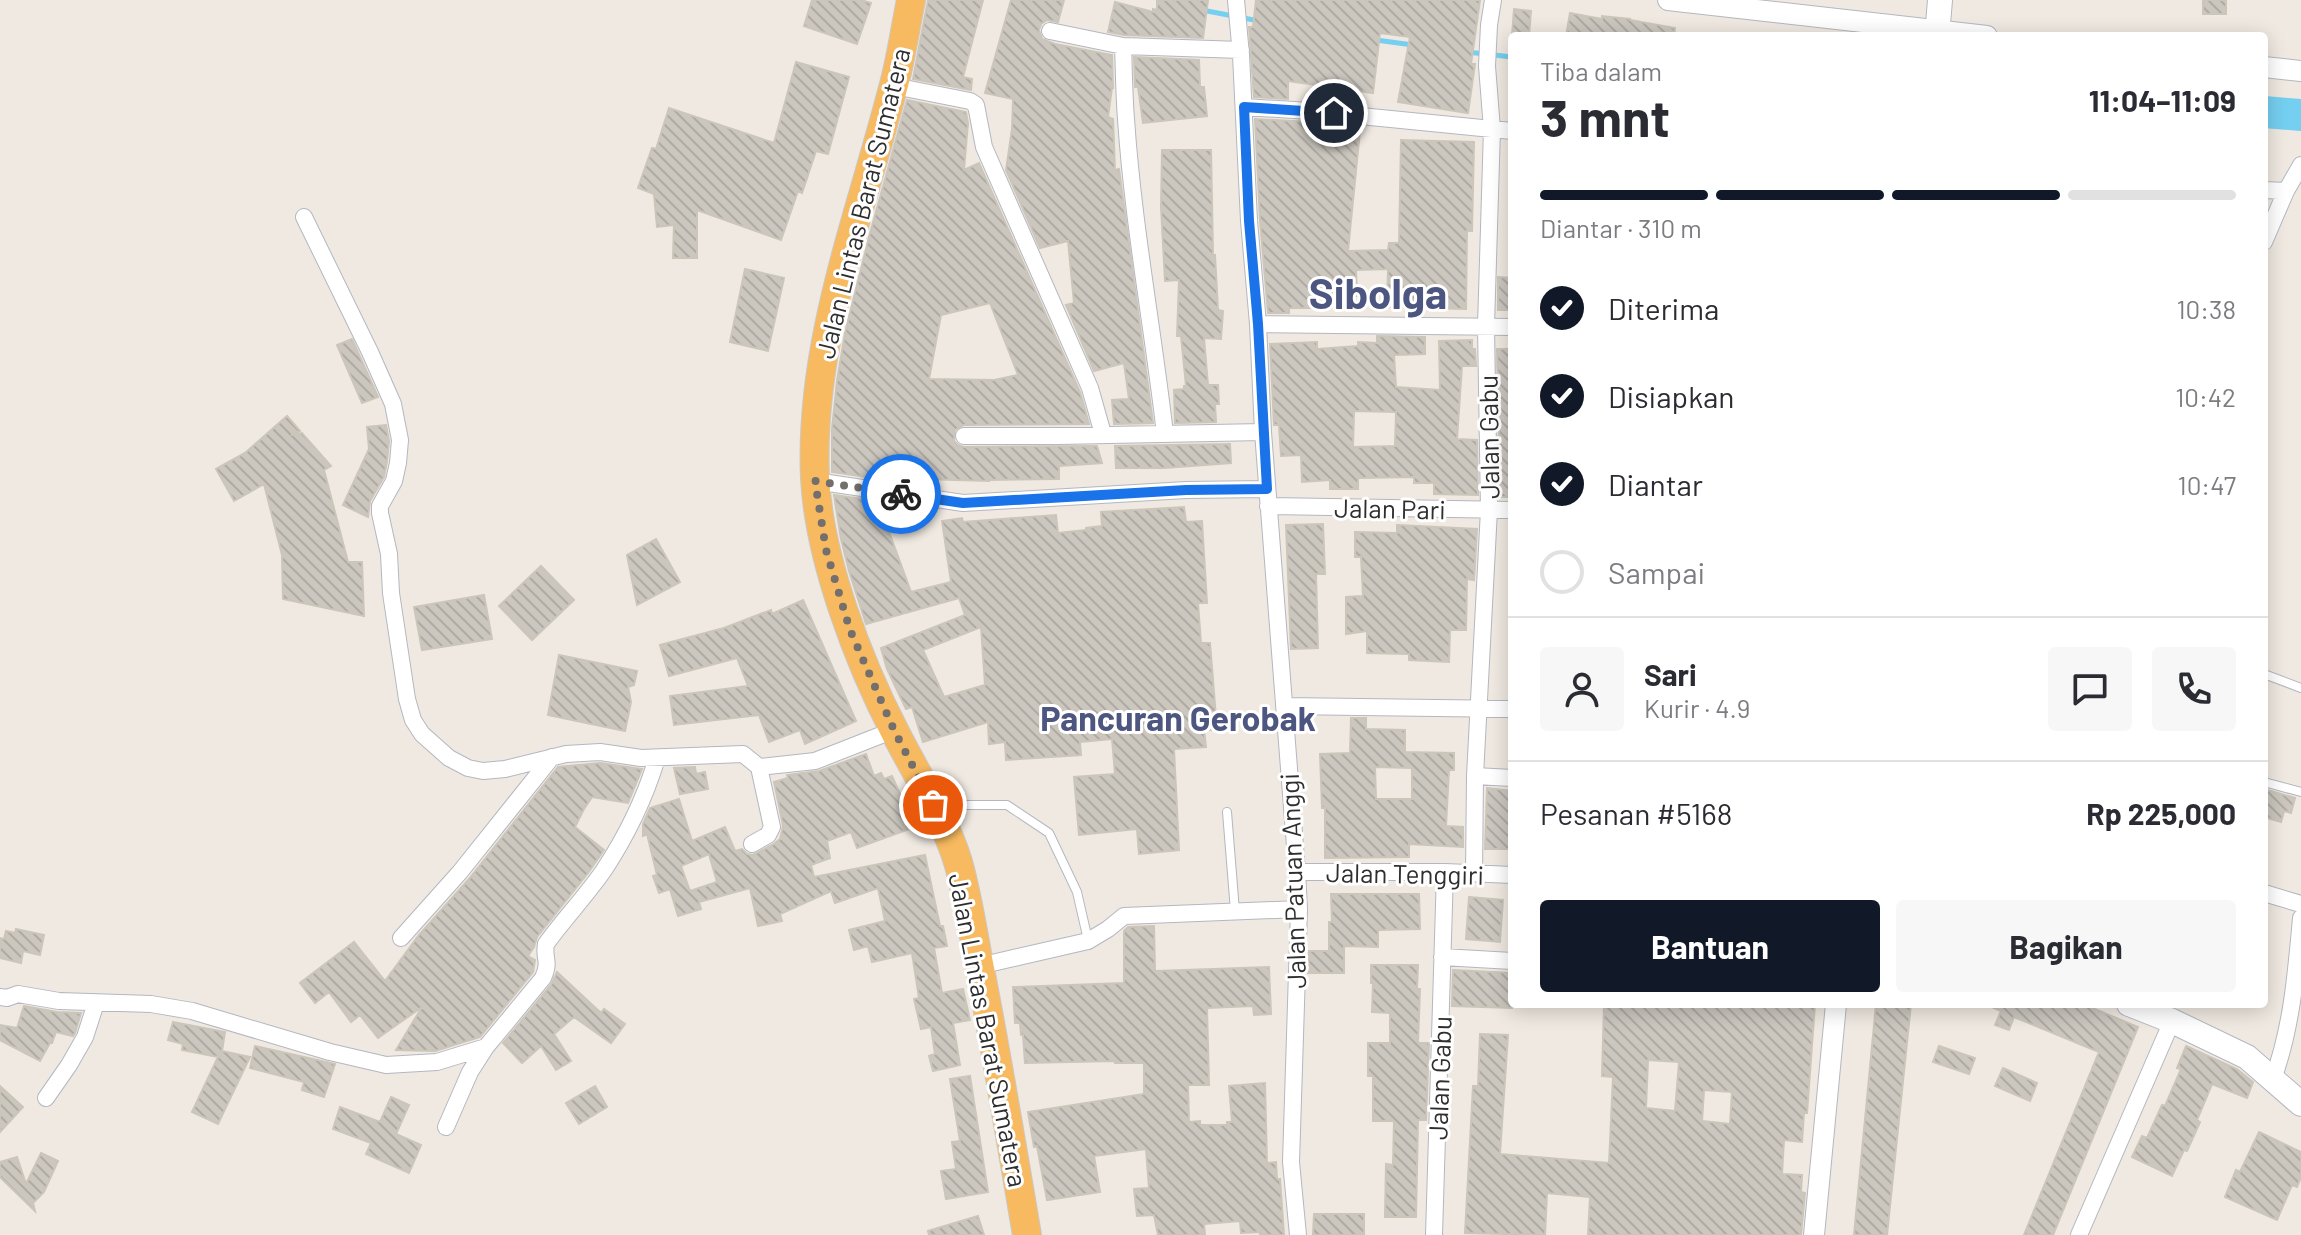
<!DOCTYPE html>
<html lang="id">
<meta charset="utf-8">
<style>
:root{--surface:#fff;--page:#f7f7f7;--text:#2b2b33;--muted:#7c7c81;--line:#e1e1e2;--accent:#111827}
body{margin:0;font-family:Barlow,sans-serif;background:var(--page);color:var(--text);height:100vh;display:flex;flex-direction:column;font-size:30px;white-space:nowrap}
*{box-sizing:border-box;margin:0}
p{font-size:26px;color:var(--muted)}
.icon{flex:none;width:44px;height:44px;fill:none;stroke:currentColor;stroke-width:2;stroke-linecap:round;stroke-linejoin:round}
.map{position:relative;flex:1;overflow:hidden}
.drawer{position:absolute;left:1508px;top:32px;width:760px;height:976px;display:flex;flex-direction:column;background:var(--surface);border-radius:8px;box-shadow:0 4px 20px #0003}
.drawer>*{flex:none}
.pin{position:absolute;display:grid;place-items:center;width:68px;height:68px;color:#fff;margin:-34px;border:4px solid #fff;border-radius:50%;box-shadow:0 2px 8px #0007}
.courier{position:absolute;display:grid;place-items:center;width:80px;height:80px;margin:-40px;border:6px solid #1a73e8;border-radius:50%;background:#fff;color:#222;box-shadow:0 2px 10px #0007}
.summary em{font-style:normal;font-weight:700}
.summary div{display:flex;flex-direction:column-reverse}
.summary{display:flex;align-items:center;justify-content:space-between;height:136px;padding:0 32px}
h1{font-size:52px;font-weight:700;line-height:60px}
.bar{display:grid;grid-template-columns:repeat(4,1fr);gap:12px 8px;align-content:center;height:96px;padding:0 32px}
.bar i{height:10px;border-radius:6px;background:var(--line)}
.bar .on{background:var(--accent)}
.bar p{grid-column:span 4}
.line{display:flex;align-items:center;gap:20px;padding:0 32px;border-top:2px solid var(--line)}
.line div{flex:1}
.round{display:grid;place-items:center;flex:none;width:84px;height:84px;border-radius:8px;background:var(--page)}
ol{padding:0 32px;list-style:none}
li{display:flex;align-items:center;gap:24px;height:88px}
li p{margin-inline-start:auto}
li .icon{padding:8px;border-radius:50%;background:var(--accent);color:#fff;stroke-width:4}
li:last-child{color:var(--muted)}
li i{width:44px;height:44px;border:4px solid var(--line);border-radius:50%}
.action{display:flex;gap:16px;margin-top:auto;padding:16px 32px}
.action a{flex:1;height:92px;border-radius:8px;background:var(--accent);color:#fff;font-size:32px;font-weight:700;line-height:92px;text-align:center}
.action a+a{background:var(--page);color:var(--text)}
.map>svg:first-child{display:block}
.lines{fill:none;stroke-linecap:round;stroke-linejoin:round}
.stream{stroke:#75cff0;stroke-width:5}
.river{stroke:#75cff0;stroke-width:32}
.building{fill:url(#building-back-hatch);stroke:#cbc5ba;stroke-width:2;fill-rule:evenodd}
.service-casing{stroke:#b4b7c1;stroke-width:10}
.minor-casing{stroke:#b4b7c1;stroke-width:18}
.tertiary-casing{stroke:#b4b7c1;stroke-width:22}
.secondary-casing{stroke:#b4b7c1;stroke-width:26}
.trunk-casing{stroke:#c9c9c9;stroke-width:30}
.service{stroke:#fff;stroke-width:8}
.minor{stroke:#fff;stroke-width:16}
.tertiary{stroke:#fff;stroke-width:20}
.secondary{stroke:#fff;stroke-width:24}
.trunk{stroke:#f8ba60;stroke-width:28}
.done{stroke:#726f6d;stroke-width:8;stroke-dasharray:0 14.4}
.route{stroke:#1a73e8;stroke-width:10}
.labels{text-anchor:middle;dominant-baseline:central;stroke-width:6;stroke-linejoin:round;paint-order:stroke}
.street-label{font-size:26px;fill:#2e2e2e;stroke:#fff}
.district-label{font-size:34px;font-weight:bold;fill:#4d5680;stroke:#fff}
.town-label{font-size:42px;font-weight:bold;fill:#4d5680;stroke:#fff}
</style>
<div class="map">
<svg width="2301" height="1235" viewBox="0 0 2301 1235">
<defs>
<pattern id="building-back-hatch" width="6" height="6" patternUnits="userSpaceOnUse" patternTransform="scale(2)"><rect width="6" height="6" fill="#cbc7bf"/><path d="M-1 5l2 2M0 0l6 6M5-1l2 2" fill="none" stroke="#afaba4"/></pattern>
</defs>
<rect width="100%" height="100%" fill="#efe9e1"/>
<g class="lines">
<path class="stream" d="M1202 10 1259 21
M1376 40 1413 45
M1467 52 1512 57"/>
<path class="river" d="M2264 112 2301 115"/>
</g>
<path class="building" d="M812 0H861L871 3 857 44 804 26Z
M928 0H983L963 77 972 79 971 90 913 79Z
M1011 0H1064L1058 22 1047 20 1041 24 1039 30 1042 39 1055 44 1112 55 1113 88H1112L1108 117 1113 119 1115 170 1119 169 1153 423 1114 424 1112 400 1129 399 1124 363 1094 371 1066 305 1074 303 1068 241 1040 248 1006 170 1012 129 1013 99 985 93Z
M1157 0H1208L1203 38 1124 35 1108 32 1115 2 1153 12V9L1157 10Z
M1256 0H1480L1471 64H1475L1468 113 1398 102 1410 37 1380 33 1373 93 1288 81V99L1254 97 1249 27H1253Z
M2203 0H2226V14H2203Z
M1514 9 1531 11 1529 36H1512Z
M1570 13 1602 19V16L1630 19V20L1675 28 1674 36H1566Z
M1134 57 1199 60 1200 87H1204L1207 116 1143 123 1138 87H1135Z
M796 62 849 77 828 154 816 151 802 193 798 191 781 240 697 210V258H673L674 225 657 227 654 194 638 188 652 148 656 149 669 108 774 143Z
M907 100 966 112 968 123 964 170 979 163 1080 392 1089 424 964 425 955 430 954 441 958 445 964 447 1097 446 1102 463 1059 466V479L989 480V481L922 479 921 485 832 472V429L837 381 845 333 869 237ZM990 303 1018 375 994 380 929 379 941 315Z
M1255 119 1311 122V126L1360 131 1348 251 1388 250 1389 243H1399L1401 140 1474 142 1472 231H1467L1466 309 1387 307 1388 269 1356 270 1357 296 1317 297V308H1289V313H1268L1260 220Z
M1162 150H1211L1213 255H1215L1218 310 1223 311 1221 339 1204 338 1208 385H1218L1219 404H1215L1216 422 1175 423 1174 390 1184 389V386H1186L1181 336H1177L1179 280 1165 281 1161 207Z
M745 269 784 278 768 351 730 342Z
M1498 277 1512 278V310H1498Z
M1377 336 1425 337V354L1394 355 1396 387 1440 390 1439 341 1472 340V349H1475L1476 366H1462L1457 439 1477 440 1478 495 1434 494V483H1414V477L1358 478V489H1330V480L1302 482 1301 455 1281 456 1279 425H1274L1270 344 1317 342V349L1358 346V342L1377 343ZM1354 411 1396 412 1395 446 1353 447Z
M352 339 378 397 362 403 337 345Z
M1497 349H1512V497H1500Z
M287 416 300 431 291 435 302 433 331 466 324 470 348 562H362L364 616 283 599 282 555 264 484 234 501 216 469 245 453Z
M386 425 389 441 387 461 384 477 370 501 368 517 343 505 369 449 367 427Z
M1230 444 1231 463 1164 468H1116L1115 446Z
M834 495 884 502 890 529H888L911 592 951 582 942 521 962 518 963 522 1056 515 1058 533 1086 530V528L1102 526 1101 512 1184 507 1186 522 1202 521 1207 603H1198L1201 643H1210L1217 730H1204L1206 747 1174 749 1179 850 1139 854 1137 829 1079 835 1074 777 1115 774 1112 739 1080 742 1081 755 1006 760 1005 742 989 744 988 722 923 742 912 707 906 709 887 669 881 648 965 615 959 598 866 624 849 571 841 539ZM981 627 985 685 944 697 923 650Z
M1323 524 1325 574H1316L1318 648 1291 649 1286 525Z
M1397 525 1477 529 1474 580 1467 579 1466 630H1450L1449 662 1409 660V654L1367 653V631L1346 634V597L1363 596 1361 557H1355V532L1397 533Z
M656 539 680 582 637 605 627 555Z
M541 566 574 600 532 640 499 606Z
M484 595 492 639 422 650 414 607Z
M803 600 856 721 805 744 800 730 769 742 759 715 674 725 670 696 748 686 737 658 669 676 660 645 724 628 771 610 772 614Z
M559 655 637 671 634 685 628 687 631 702 625 731 548 715Z
M1351 718H1366V729L1405 730V752L1454 753V770H1449L1446 826 1463 827V847L1409 844V857L1325 858V808H1322L1320 754 1350 753ZM1375 767 1412 768V799H1376Z
M866 754 874 776 881 773 884 779 892 776 915 827 857 848 851 832 827 841 830 858 811 865 814 877 925 855 940 926H943L947 946 934 948 942 993 963 989 970 1020 953 1023 960 1065 933 1071 929 1056 935 1054 931 1027 921 1029 914 999 919 998 912 953 872 962 868 946 854 950 849 930 885 921 878 888 835 903 831 891 780 914 782 921 758 926 750 888 699 902 701 909 678 916 670 889 659 893 653 876 657 875 647 834 643 836V824L650 808 679 799 692 841 725 827 735 851 742 849 747 854 753 855 774 844 780 839 782 831 783 825 774 782 788 778 787 775 819 771ZM709 854 717 882 690 891 681 866Z
M600 763 642 769 628 803 592 797 584 809 575 827 604 850 588 873 537 937 534 947 528 956 535 960 533 972 480 1037 435 1051 396 1050 422 1007 378 1038 360 1015 351 1022 329 992 315 1003 300 983 354 942 385 981 419 935 469 879 558 767Z
M695 767 696 774 705 772 708 789 680 794 674 768Z
M1487 788 1512 791V849H1485Z
M2264 789 2295 798 2291 813 2284 811 2281 822 2264 817Z
M1331 894H1419L1420 929 1378 930V947L1344 946V973H1308L1309 951H1329V922H1332Z
M1469 897 1503 900 1500 942 1466 939Z
M1154 926 1155 971 1269 967 1271 1014 1254 1015 1253 1006 1207 1008 1209 1085H1188L1189 1122 1200 1121V1125H1227V1122H1232L1229 1086 1265 1083 1267 1163 1276 1162 1277 1179H1280L1284 1235H1260V1232L1241 1233 1240 1221 1204 1224 1205 1235H1158L1154 1215 1137 1216 1134 1189 1149 1188 1146 1149 1094 1156 1100 1192 1047 1200 1037 1146 1034 1147 1028 1112 1144 1094V1063H1115V1061L1025 1063 1023 1035H1021L1020 1023H1015L1013 987 1124 983V931L1128 927Z
M16 929 44 935 40 955 23 951 21 963 0 958V938L4 939 6 931 15 933Z
M1371 965H1418L1417 989H1420L1418 1043H1429L1426 1120H1418L1416 1217H1385L1386 1164 1393 1165 1394 1121H1373V1076H1368V1043H1390V1013L1372 1012 1373 983H1371Z
M1453 970 1512 973V1008L1452 1006Z
M557 972 601 1013 604 1009 625 1024 611 1043 574 1017 554 1034 571 1061 556 1070 541 1046 522 1063 503 1043 551 985Z
M1604 1004H1815L1807 1113H1804L1802 1142 1784 1140 1782 1174 1802 1175 1801 1192 1805 1193 1801 1235H1588L1590 1197 1547 1193 1545 1235 1465 1233 1473 1086H1478L1480 1034 1508 1035 1500 1154 1609 1163 1613 1077 1602 1076ZM1648 1060 1679 1062 1675 1111 1646 1108ZM1704 1090 1732 1092 1730 1124 1702 1121Z
M1876 1004H1911L1887 1235H1854Z
M1985 1004H2083L2138 1027 2053 1235H2024L2099 1052 2014 1017 2009 1030 1995 1025 2001 1011Z
M24 1006 57 1012 81 1013 75 1033 73 1036 56 1032 52 1043H50L40 1061 0 1040V1025L17 1028Z
M173 1022 225 1032 222 1051 250 1057 218 1124 192 1112 218 1057 182 1050 183 1044 168 1040Z
M255 1046 335 1064 324 1097 302 1090 304 1082 250 1068Z
M1939 1046 1975 1058 1969 1074 1933 1062Z
M2186 1046 2237 1069 2253 1082 2247 1098 2212 1084 2197 1120 2200 1122 2187 1151 2184 1150 2172 1176 2132 1157 2142 1136 2147 1138 2162 1105 2165 1106 2181 1069 2177 1068Z
M2003 1068 2037 1083 2030 1101 1995 1086Z
M970 1076 988 1192 946 1199 941 1171 956 1169 952 1142 960 1141 950 1079Z
M0 1086 23 1107 0 1132Z
M595 1086 607 1107 579 1124 566 1103Z
M391 1097 409 1105 396 1134 421 1145 409 1173 366 1154 371 1143 333 1129 340 1107 380 1122Z
M2259 1132 2301 1152V1177L2297 1187 2292 1185 2277 1220 2225 1197 2236 1170 2240 1172Z
M41 1153 58 1161 44 1192 33 1203 35 1211 0 1177V1162L17 1157 26 1184Z
M1314 1214H1364V1235H1313Z
M978 1216 984 1235H929L928 1231Z"/>
<g class="lines">
<defs>
<path id="service" d="M2264 674 2301 688
M2264 782 2301 792
M942 805H1007L1049 833 1077 892 1088 940
M1227 812 1235 911"/>
<path id="minor" d="M1236 0 1241 55 1249 221 1258 324 1263 432 1297 872 1299 909 1291 1162 1298 1235
M1050 31 1123 46 1241 50
M1123 46C1124 70 1124 94 1126 119 1133 224 1153 329 1165 434
M894 86 970 101 976 105 984 147 1090 388 1103 434
M1244 107 1310 111 1512 131
M2264 190 2286 191
M304 217 370 352 393 404 400 440 398 463 394 481 380 506V513L389 554 391 593 407 699 413 720 422 734 449 758 468 768 483 771 505 769 566 754 600 752 641 758 743 754 759 767 815 761 894 730
M2264 242 2286 191 2301 165
M1258 324 1512 327
M964 436H1058L1263 432
M815 481 963 503 1186 490 1267 489
M1268 506 1512 510
M1285 706 1512 709
M1475 776 1512 778
M752 844 768 835 772 827 759 767
M1297 872H1445L1512 875
M1474 873 1475 776 1489 510 1486 326 1492 129 1487 66 1489 25 1493 0
M2264 893 2301 904
M401 938 460 872 552 757
M1442 957 1512 961
M979 966 1088 941 1108 929 1124 916 1299 909
M0 997 7 998 18 994 59 1001 151 1004 192 1011 330 1052 386 1065 437 1062 486 1047
M2273 1079C2292 1027 2296 973 2301 918
M46 1098 69 1065 85 1037 96 1003
M446 1127 470 1072 486 1047 543 978C551 960 543 959 546 944 564 919 586 896 604 870 627 835 645 798 657 758
M1434 1235 1445 872
M2079 1235 2172 1021"/>
<path id="tertiary" d="M1668 0 1987 36
M2264 67 2301 71
M1814 1235 1836 1004"/>
<path id="secondary" d="M1937 36 1940 0
M2129 1004 2172 1021 2247 1057 2301 1104"/>
<path id="trunk" d="M911 0C905 29 901 60 893 88 860 216 809 344 815 478 819 559 859 663 896 734 917 775 944 817 958 862 968 897 973 933 980 969 997 1057 1012 1146 1027 1235"/>
</defs>
<use href="#service" class="service-casing"/>
<use href="#minor" class="minor-casing"/>
<use href="#tertiary" class="tertiary-casing"/>
<use href="#secondary" class="secondary-casing"/>
<use href="#trunk" class="trunk-casing"/>
<use href="#service" class="service"/>
<use href="#minor" class="minor"/>
<use href="#tertiary" class="tertiary"/>
<use href="#secondary" class="secondary"/>
<use href="#trunk" class="trunk"/>
</g>
<g class="lines">
<path class="done" d="M901 494 815 481 826 550 850 630 894 730 933 805"/>
<path class="route" d="M901 494 963 503 1186 490 1267 489 1258 324 1249 221 1244 107 1334 113"/>
</g>
<g class="labels">
<g class="street-label">
<text transform="translate(862 203) rotate(-76)">Jalan Lintas Barat Sumatera</text>
<text transform="translate(1488 437) rotate(-91)">Jalan Gabu</text>
<text transform="translate(1390 508) rotate(1)">Jalan Pari</text>
<text transform="translate(1405 873) rotate(1)">Jalan Tenggiri</text>
<text transform="translate(1292 881) rotate(-92)">Jalan Patuan Anggi</text>
<text transform="translate(989 1030) rotate(79)">Jalan Lintas Barat Sumatera</text>
<text transform="translate(1439 1078) rotate(-88)">Jalan Gabu</text>
</g>
<g class="district-label">
<text x="1178" y="717">Pancuran Gerobak</text>
</g>
<g class="town-label">
<text x="1378" y="292">Sibolga</text>
</g>
</g>
</svg>
<div class="pin" style="left:933px;top:805px;background:#ea580c"><svg class="icon" aria-label="bag" viewBox="0 0 24 24"><path d="M5 8h14l-1 12H6zM9 8a3 3 0 0 1 6 0"/></svg></div>
<div class="pin" style="left:1334px;top:113px;background:#1f2937"><svg class="icon" aria-label="home" viewBox="0 0 24 24"><path d="M3 11l9-7 9 7M6 9v11h12V9"/></svg></div>
<div class="courier" style="left:901px;top:494px"><svg class="icon" aria-label="bike" viewBox="0 0 24 24"><circle cx="6" cy="16" r="4"/><circle cx="18" cy="16" r="4"/><path d="M6 16l4-8h5l3 8M10 8l3 8H6M13 5h3"/></svg></div>
<section class="drawer">
<div class="summary"><div><h1>3 mnt</h1><p>Tiba dalam</p></div><em>11:04–11:09</em></div>
<div class="bar"><i class="on"></i><i class="on"></i><i class="on"></i><i></i><p>Diantar · 310 m</p></div>
<ol>
<li><svg class="icon" aria-label="check" viewBox="0 0 24 24"><path d="M5 12l5 5 9-10"/></svg>Diterima<p>10:38</p></li>
<li><svg class="icon" aria-label="check" viewBox="0 0 24 24"><path d="M5 12l5 5 9-10"/></svg>Disiapkan<p>10:42</p></li>
<li><svg class="icon" aria-label="check" viewBox="0 0 24 24"><path d="M5 12l5 5 9-10"/></svg>Diantar<p>10:47</p></li>
<li><i></i>Sampai</li>
</ol>
<div class="line" style="height:144px"><a class="round"><svg class="icon" aria-label="person" viewBox="0 0 24 24"><circle cx="12" cy="8" r="4"/><path d="M4 21q1-7 8-7t8 7"/></svg></a><div><b>Sari</b><p>Kurir · 4.9</p></div><a class="round"><svg class="icon" aria-label="chat" viewBox="0 0 24 24"><path d="M4 5h16v11H9l-5 4z"/></svg></a><a class="round"><svg class="icon" aria-label="phone" viewBox="0 0 24 24"><path d="M5 4h4l2 5-3 2q2 4 5 5l2-3 5 2v4C11 20 4 13 5 4z"/></svg></a></div>
<div class="line" style="height:104px"><div>Pesanan #5168</div><b>Rp 225,000</b></div>
<div class="action"><a>Bantuan</a><a>Bagikan</a></div>
</section>
</div>
